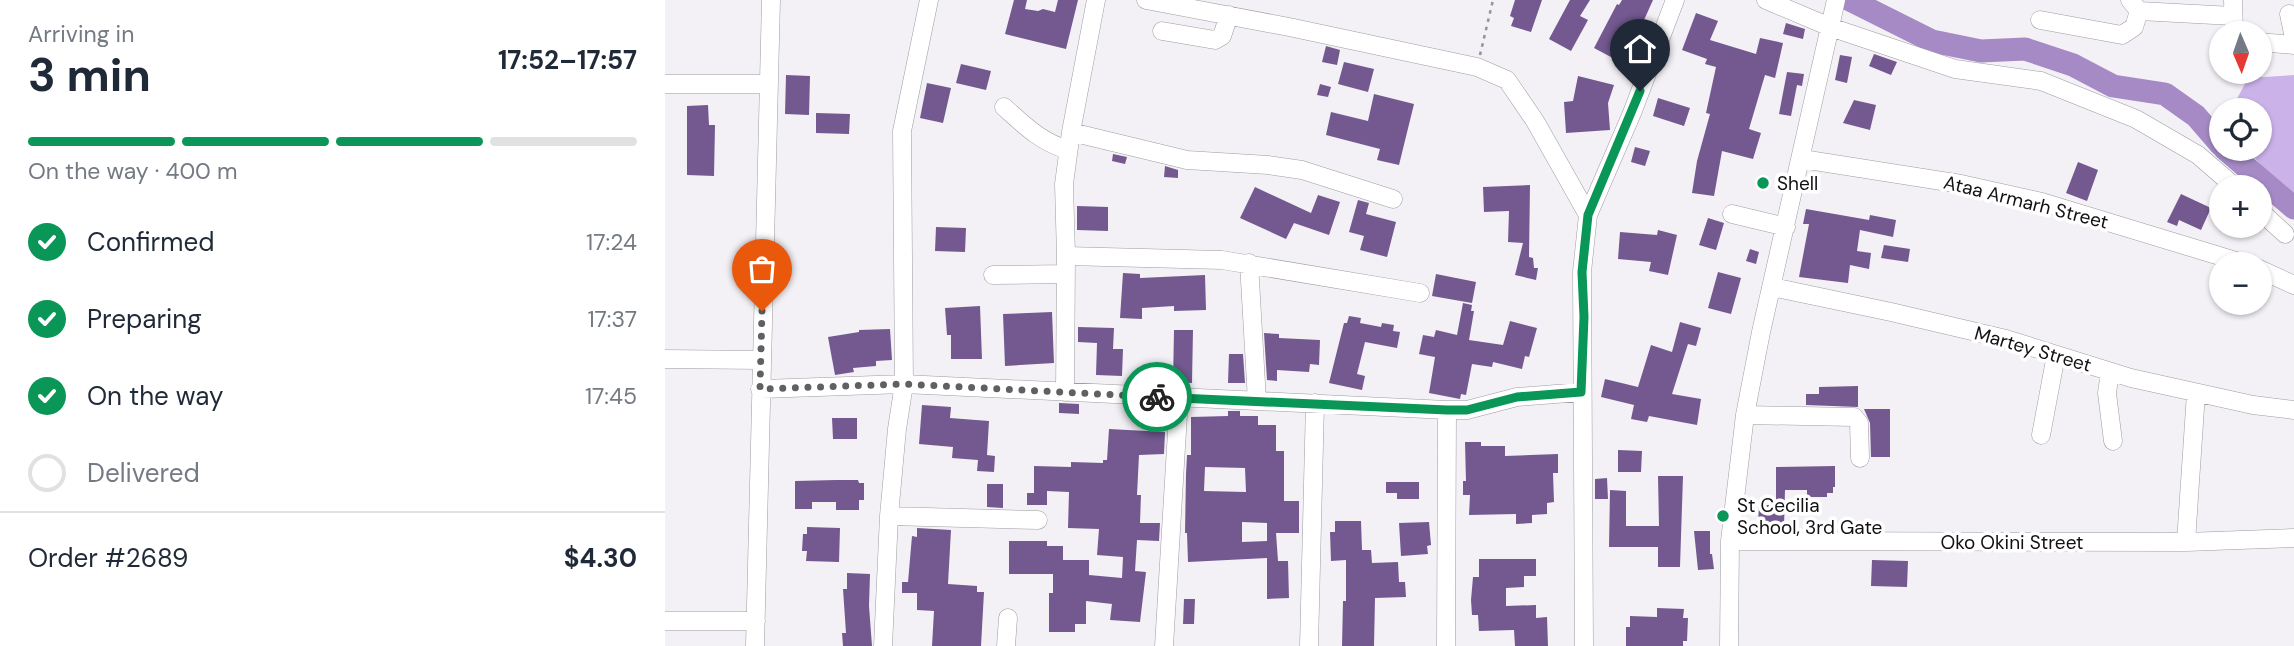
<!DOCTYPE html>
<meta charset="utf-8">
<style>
:root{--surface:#fff;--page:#f2f2f3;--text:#1f2937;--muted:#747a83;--line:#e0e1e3;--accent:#099656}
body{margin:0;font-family:"DM Sans",sans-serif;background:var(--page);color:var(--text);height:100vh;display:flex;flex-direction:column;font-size:26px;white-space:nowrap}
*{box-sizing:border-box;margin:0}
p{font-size:23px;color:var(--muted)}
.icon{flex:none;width:38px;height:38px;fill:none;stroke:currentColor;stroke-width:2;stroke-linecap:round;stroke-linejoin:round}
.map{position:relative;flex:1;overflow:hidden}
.drawer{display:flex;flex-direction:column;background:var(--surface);width:665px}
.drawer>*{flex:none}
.needle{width:46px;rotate:178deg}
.tools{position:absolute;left:1544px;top:21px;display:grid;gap:14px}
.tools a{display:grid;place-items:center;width:63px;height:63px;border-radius:50%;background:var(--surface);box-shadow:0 2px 5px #0004;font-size:35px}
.pin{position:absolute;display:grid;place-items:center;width:60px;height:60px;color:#fff;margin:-72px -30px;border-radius:50% 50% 50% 0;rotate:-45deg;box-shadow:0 0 7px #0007}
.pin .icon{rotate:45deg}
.courier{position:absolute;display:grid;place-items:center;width:70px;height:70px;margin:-35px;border:5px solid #099656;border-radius:50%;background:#fff;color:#222;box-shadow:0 2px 9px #0007}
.head em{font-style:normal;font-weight:700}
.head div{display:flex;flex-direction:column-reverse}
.head{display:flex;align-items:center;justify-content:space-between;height:119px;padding:0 28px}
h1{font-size:46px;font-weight:700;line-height:52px}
.bar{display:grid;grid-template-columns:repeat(4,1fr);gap:10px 7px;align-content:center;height:84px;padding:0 28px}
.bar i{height:9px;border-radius:5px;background:var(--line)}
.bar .on{background:var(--accent)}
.bar p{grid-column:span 4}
.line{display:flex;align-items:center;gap:18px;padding:0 28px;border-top:2px solid var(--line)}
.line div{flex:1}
ol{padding:0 28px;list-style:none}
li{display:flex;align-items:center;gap:21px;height:77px}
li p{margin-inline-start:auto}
li .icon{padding:7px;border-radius:50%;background:var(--accent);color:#fff;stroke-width:4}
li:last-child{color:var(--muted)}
li i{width:38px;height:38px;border:4px solid var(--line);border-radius:50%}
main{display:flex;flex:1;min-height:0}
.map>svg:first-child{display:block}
.green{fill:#cbb3ea}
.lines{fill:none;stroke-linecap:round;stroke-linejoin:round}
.river{stroke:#a58ac5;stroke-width:23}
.building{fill:#735990;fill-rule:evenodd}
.minor-casing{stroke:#9e9ca1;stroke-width:19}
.path{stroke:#949296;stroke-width:2.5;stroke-dasharray:3.5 5;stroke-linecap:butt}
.minor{stroke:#fff;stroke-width:18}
.done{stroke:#605f62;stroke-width:7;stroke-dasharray:0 12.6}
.route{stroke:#099656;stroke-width:9}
.poi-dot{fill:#099656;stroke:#fff;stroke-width:2.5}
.labels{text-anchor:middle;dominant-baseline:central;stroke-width:7;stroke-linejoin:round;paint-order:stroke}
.poi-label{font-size:19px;fill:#111012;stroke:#fff;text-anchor:start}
.street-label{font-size:19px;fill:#111012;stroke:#fff}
</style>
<main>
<section class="drawer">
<div class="head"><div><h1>3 min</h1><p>Arriving in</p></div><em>17:52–17:57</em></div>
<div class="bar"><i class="on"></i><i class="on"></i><i class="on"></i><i></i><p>On the way · 400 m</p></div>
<ol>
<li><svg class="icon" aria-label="check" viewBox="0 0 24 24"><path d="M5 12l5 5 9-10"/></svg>Confirmed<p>17:24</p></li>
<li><svg class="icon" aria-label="check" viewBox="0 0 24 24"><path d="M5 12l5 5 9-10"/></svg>Preparing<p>17:37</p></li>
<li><svg class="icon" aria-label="check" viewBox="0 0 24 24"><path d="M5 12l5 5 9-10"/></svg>On the way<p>17:45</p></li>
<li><i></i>Delivered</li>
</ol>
<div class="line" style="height:91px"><div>Order #2689</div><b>$4.30</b></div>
</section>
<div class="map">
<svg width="1629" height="646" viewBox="0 0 1629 646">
<rect width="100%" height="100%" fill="#f3f1f6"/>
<path class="green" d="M1629 75V195L1599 170 1583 149H1594V110H1566L1583 78Z"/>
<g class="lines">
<path class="river" d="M1185 0 1267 41 1316 51 1360 49 1408 65 1448 86 1500 94 1531 116 1556 145
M1560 149 1629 208"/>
</g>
<path class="building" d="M349 0H362L360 9 373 11 378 9 390 12 393 0H413L401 49 340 34Z
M850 0H877L866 32 846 26 849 18 845 16Z
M905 0H925L915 16 923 20 906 51 884 39Z
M957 0H988L979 20 981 21 967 45 971 47 961 65 929 48 952 4 954 5Z
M1031 13 1053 21 1045 40 1091 54 1095 38 1118 43 1110 78 1100 75 1084 129 1096 133 1088 159 1057 151 1049 196 1027 193 1032 161 1045 114 1041 113 1051 67 1040 64 1042 59 1017 50Z
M1121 23 1140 29 1138 39 1118 34Z
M661 46 675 50 672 65 657 62Z
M1209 54 1232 62 1226 75 1204 66Z
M1175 55 1187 57 1182 83 1170 80Z
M679 62 709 69 703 92 673 84Z
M296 64 326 71 321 90 291 83Z
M1122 72 1139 74 1137 86 1132 85 1126 116 1114 114Z
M121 75 145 76 144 115 120 114Z
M913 76 949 85 943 103 945 130 901 133 899 102 908 101Z
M262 83 286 88 278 123 255 118Z
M655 84 666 87 663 97 652 95Z
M709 94 749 104 734 165 712 160 715 149 661 135 666 112 703 121Z
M993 98 1025 108 1019 126 988 116Z
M1189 100 1211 105 1205 130 1178 123Z
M43 105 44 125H50L49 176 22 175V106Z
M151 113 185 114 184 134 151 133Z
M970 147 985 151 980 166 966 162Z
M448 154 462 157 460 164 447 161Z
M1413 162 1433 170 1422 201 1401 193Z
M500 166 513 170V178L499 177Z
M865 185 864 257 868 258 869 268H873L871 280 850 275 858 243 843 242 844 211 819 212 818 187Z
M590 187 646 213 653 195 675 202 664 235 629 223 621 239 575 218Z
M1516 194 1546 208 1536 230 1514 220 1512 226 1502 222Z
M693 200 704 203 701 214 731 222 722 257 695 250 699 236 684 232Z
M412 206 443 207V231L412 230Z
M1141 209 1204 220 1205 215 1231 220 1228 237 1195 230 1192 251 1206 253 1204 269 1185 265 1183 283 1134 277 1144 224H1138Z
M1043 218 1059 223 1051 250 1034 245Z
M271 227 301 228 300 252 270 251Z
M993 230 1012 235 1003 275 984 271 986 262 953 259 955 232 992 235Z
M1219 245 1245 249 1243 262 1216 258Z
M1085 249 1094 252 1091 264 1081 261Z
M1053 272 1076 278 1066 314 1043 308Z
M458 273 475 274V278L540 275 541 310 509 311V306L477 308V319L455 318Z
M771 274 811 282 807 303 767 296Z
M798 303 807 305 806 311H809L804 340 838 345 845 321 872 328 864 357 860 356 857 369 828 362 827 367 807 364 801 395 796 394 795 399 764 393 770 357 754 354 758 335 769 337 771 330 792 335Z
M315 306 317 359H286V335H282L280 308Z
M387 312 389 363 340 366 338 314Z
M684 316 696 318 695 323 716 327 717 323 729 325 728 331 735 332 732 348 700 342 692 374 700 376 697 390 664 383 679 323H682Z
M1015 322 1036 328 1031 346 1023 344 1007 394 1036 399 1032 425 984 416 982 422 966 419 969 405 936 397 940 379 973 387 986 345 1007 352Z
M413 327 449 328 448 349H458L457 376 431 375 432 343 413 342Z
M225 329 227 360 211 361V366L188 368 189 372 170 375 163 337 194 332V330Z
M509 330H528L527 383 508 382Z
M599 333 614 334V338L655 340 654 365 645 364 644 372 612 370V381L602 380Z
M564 354H578L580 383H563Z
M1193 386V407L1141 405V394H1154V387Z
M394 403 414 404V414L394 413Z
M257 405 286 407 285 418 324 421 322 455 330 456 329 472 312 471 313 460 287 458 288 447 254 444Z
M1199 409H1225V457H1206L1205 423Z
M563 411H575V416H593V425H611V451H619V501H634V533H611L613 561H623L624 598 602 599V558L523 562 522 533H520L521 474 522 455H526V417L563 416ZM540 467 580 468 581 492 539 491ZM577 522 602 523V541L577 542Z
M167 418H192V439H168Z
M444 429 500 432 499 454 474 455 472 495H476L475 523H495L494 541 472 540 470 571 481 572 475 622 445 620 447 604 421 601V624H410V632H384V593H388V574H344V541H382V546H398V560H424V575L457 578 458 557 432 555 434 529 403 528 404 492 382 491V505H362V493H369V466L406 467V462L438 463V460H442Z
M800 442H816V446H840V456L893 454V473H888L889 502 882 503V514L867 515V523L851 524V514L804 515 805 495H798V481H801Z
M953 450 977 451 976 472H953Z
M1170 466V487H1168V493H1162V497H1142V490H1120L1119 527 1093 525 1094 505H1111V467Z
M993 476H1018L1015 567H993V547H944L945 490 961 491V526H994Z
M942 478 943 499H930V479Z
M171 480H193L194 483H199V500H194V510H171V502H147V509H130V481Z
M721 482H754V499H732V493H721Z
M322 484H338V508L322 507Z
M670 521H696L697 550H706L707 563 733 562 734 582H740L741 597 710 598 709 646H677L678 601H681V560L666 561 665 532H670Z
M764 522 766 545 762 546 763 554 736 556 734 523Z
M142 527 175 528 174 562 141 561 142 551H137L138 534H142Z
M252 528 286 530 283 584 312 586V592H319L316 646H267L269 611 252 610V593H237V582H243L247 536 252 537Z
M1029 531H1045V554H1047L1049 569 1033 570Z
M814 559H871V576H859V587L841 588V606L871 605V618L882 617 883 646H850L849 630 814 631 813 615H807L806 600 808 577H814Z
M1207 560 1243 561 1242 587 1206 586Z
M182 573 205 574 204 606 207 646H178L177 633H181L178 589H182Z
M519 599H530L529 624H518Z
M992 608 1019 609 1018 618H1023L1022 641H1018V646H961V627H965V616L992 617Z"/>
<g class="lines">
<defs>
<path id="minor" d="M481 0 624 27 812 67 842 80 870 121 923 215
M1101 0 1165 27 1290 69 1376 81 1471 119 1533 155 1570 187
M1465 0 1474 11 1568 16
M1568 0 1569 33
M1624 14 1629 38
M1375 20 1457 35 1469 27 1474 11
M497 31 550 40 557 36 564 15
M1594 42 1629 45
M0 84H102
M339 107C360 126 376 142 403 150
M406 132 522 160 603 165 637 170 728 199
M1137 159 1296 184 1377 202 1581 264
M1594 210 1620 234
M1067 214 1121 227
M401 256 557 260 755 293
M584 263 592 401
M1594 269 1629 285
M328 275 401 274
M1107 287 1226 312 1341 339 1466 378 1588 405 1629 410
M0 359 96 360
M1445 372 1442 393 1448 441
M95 389 239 384 782 410H802L852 397 916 392
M400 392 401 256 399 184 406 132 431 0
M1080 415 1189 417 1194 423 1195 458
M1376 435 1391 355
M224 516 373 520
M1065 541 1521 542 1629 538
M1521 542 1531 393
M0 621H91
M90 646 106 0
M218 646 224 516 232 429 239 384 237 131 264 0
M341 646 343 618
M499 646 514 398
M644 646 650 403
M781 646 782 410
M919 646 917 272 923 215 967 113 1010 0
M1064 646 1065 541 1080 415 1096 332 1171 0"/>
</defs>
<use href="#minor" class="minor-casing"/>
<path class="path" d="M815 55 828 0"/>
<use href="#minor" class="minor"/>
</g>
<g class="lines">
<path class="done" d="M97 311 95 389 239 384 492 397"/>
<path class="route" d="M492 397 782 410H802L852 397 916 392 919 317 917 272 923 215 975 91"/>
</g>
<g class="poi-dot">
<circle cx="1098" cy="183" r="7"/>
<circle cx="1058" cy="516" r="7"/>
</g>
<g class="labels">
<g class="poi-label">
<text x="1112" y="183">Shell</text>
<text x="1072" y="505">St Cecilia<tspan x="1072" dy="22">School, 3rd Gate</tspan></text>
</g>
<g class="street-label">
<text transform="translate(1361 202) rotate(14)">Ataa Armarh Street</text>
<text transform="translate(1368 349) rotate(16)">Martey Street</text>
<text x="1347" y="542">Oko Okini Street</text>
</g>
</g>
</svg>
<div class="tools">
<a><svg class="needle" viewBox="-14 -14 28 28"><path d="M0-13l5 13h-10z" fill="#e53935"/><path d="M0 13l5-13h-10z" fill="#747a83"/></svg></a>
<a><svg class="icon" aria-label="locate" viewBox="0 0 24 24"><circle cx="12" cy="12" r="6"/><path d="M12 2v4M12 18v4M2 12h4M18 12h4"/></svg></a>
<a>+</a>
<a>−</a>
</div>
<div class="pin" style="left:97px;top:311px;background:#ea580c"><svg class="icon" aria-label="bag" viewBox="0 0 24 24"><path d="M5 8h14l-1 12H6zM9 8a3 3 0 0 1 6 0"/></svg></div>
<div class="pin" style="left:975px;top:91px;background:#1f2937"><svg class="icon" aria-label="home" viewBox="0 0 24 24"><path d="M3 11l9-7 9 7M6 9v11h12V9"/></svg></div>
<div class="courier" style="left:492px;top:397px"><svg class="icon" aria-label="bike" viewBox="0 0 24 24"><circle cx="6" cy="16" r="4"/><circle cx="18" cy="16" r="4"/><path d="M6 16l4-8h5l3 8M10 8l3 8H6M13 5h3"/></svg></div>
</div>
</main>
